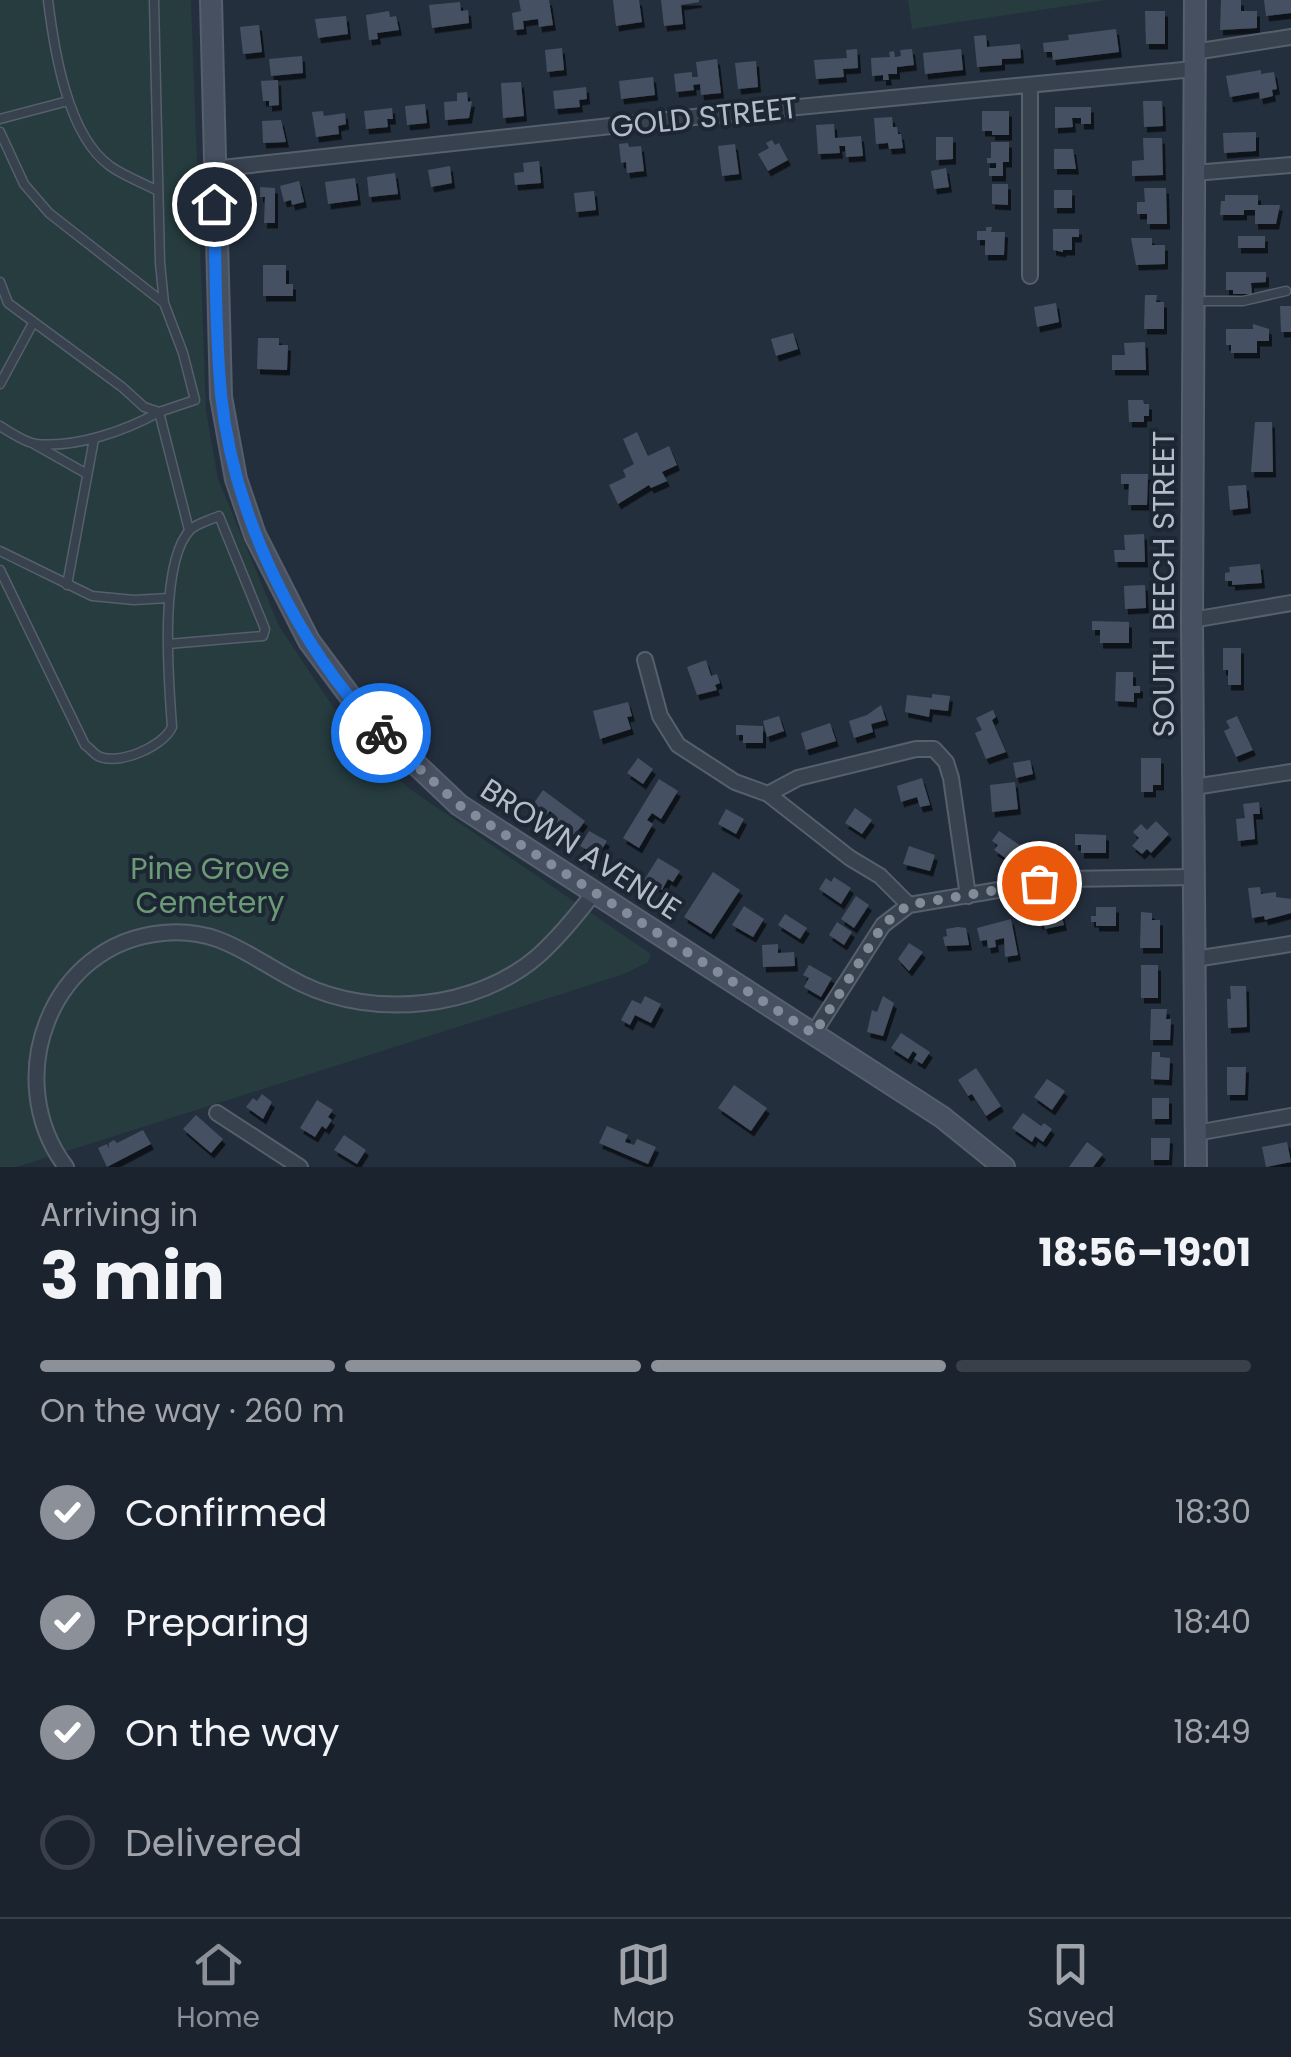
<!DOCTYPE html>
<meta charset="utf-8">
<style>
:root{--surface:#1b232e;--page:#242b36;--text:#f1f3f6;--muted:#a0a4aa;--line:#39404a;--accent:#8c9099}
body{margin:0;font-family:Poppins,sans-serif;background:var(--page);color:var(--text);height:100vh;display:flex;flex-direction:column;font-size:38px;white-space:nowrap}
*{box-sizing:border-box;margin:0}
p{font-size:32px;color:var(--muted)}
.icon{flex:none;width:55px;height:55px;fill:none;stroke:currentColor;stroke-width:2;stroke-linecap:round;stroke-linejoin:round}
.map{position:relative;height:1167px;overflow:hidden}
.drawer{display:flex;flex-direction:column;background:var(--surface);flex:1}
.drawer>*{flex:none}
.pin{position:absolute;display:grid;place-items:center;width:85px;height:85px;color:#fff;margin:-42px;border:5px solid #fff;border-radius:50%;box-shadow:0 2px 10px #0007}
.courier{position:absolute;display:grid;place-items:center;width:100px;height:100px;margin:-50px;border:8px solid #1a73e8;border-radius:50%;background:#fff;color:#222;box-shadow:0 2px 12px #0007}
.headline em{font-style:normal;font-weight:700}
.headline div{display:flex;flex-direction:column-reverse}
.headline{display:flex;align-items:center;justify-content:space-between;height:170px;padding:0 40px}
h1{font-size:65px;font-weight:700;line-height:75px}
.bar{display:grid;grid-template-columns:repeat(4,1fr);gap:15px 10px;align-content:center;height:120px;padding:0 40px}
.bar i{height:12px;border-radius:8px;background:var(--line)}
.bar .active{background:var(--accent)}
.bar p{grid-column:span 4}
ol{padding:0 40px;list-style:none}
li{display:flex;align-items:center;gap:30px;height:110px}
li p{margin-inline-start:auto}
li .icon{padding:10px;border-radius:50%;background:var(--accent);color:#fff;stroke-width:4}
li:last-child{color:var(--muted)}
li i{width:55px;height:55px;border:5px solid var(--line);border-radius:50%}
.tabs{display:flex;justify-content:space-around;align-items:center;height:140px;border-top:2px solid var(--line);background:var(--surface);font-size:28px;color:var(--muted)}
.tabs a{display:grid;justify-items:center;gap:5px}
.tabs .active{color:var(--accent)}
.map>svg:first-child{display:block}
.green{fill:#263c3f}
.building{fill:#455162;filter:url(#shadow)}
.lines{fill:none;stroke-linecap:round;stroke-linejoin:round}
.lane-casing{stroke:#565f6c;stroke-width:11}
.street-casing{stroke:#565f6c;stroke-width:18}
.secondary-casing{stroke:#565f6c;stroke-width:24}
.lane{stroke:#38414e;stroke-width:8}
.street{stroke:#38414e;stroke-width:14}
.secondary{stroke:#465061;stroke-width:20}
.done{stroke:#828b98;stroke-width:10;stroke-dasharray:0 18}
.route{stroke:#1a73e8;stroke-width:12}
.labels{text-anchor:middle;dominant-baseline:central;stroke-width:8;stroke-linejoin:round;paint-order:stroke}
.street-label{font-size:30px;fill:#b4bcc9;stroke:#1d2633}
.park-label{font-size:30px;fill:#6b9a76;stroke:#1d2633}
</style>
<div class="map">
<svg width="1291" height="1167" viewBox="0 0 1291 1167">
<defs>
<filter id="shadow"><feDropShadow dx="3" dy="5.5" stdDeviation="0" flood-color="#0009"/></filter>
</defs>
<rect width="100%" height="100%" fill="#242f3e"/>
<path class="green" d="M0 0H191L206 411 218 479 279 626 343 722 407 787 651 954 648 962 624 974 17 1167H0Z
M908 0H1107L912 29Z"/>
<path class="building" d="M519 0H549L553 25 539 27 538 19 523 21 524 29 514 30 512 13 521 11Z
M613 0H639L642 22 616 26Z
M661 0H699V2L681 5 683 24 664 26Z
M1221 0H1241V11H1257V28L1220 30Z
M1264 0H1291V13L1266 16Z
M460 2 461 11 468 10 469 23 432 28 429 5Z
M389 11 390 17 396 16 399 30 377 33 378 39 369 40 366 15Z
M1145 11H1165V44H1146Z
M346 16 348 34 318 38 315 19Z
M259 25 262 52 243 54 240 27Z
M1116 29 1119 52 1053 60 1052 52H1044L1043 43 1069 40 1068 35Z
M986 35 987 47 1020 44 1021 58 1002 59V65L977 67 974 36Z
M562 48 564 70 547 72 545 50Z
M857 49 858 68 843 69 844 77 816 79 814 60 847 58 846 50Z
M912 49 914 65 897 67V74H888L889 80H883V75L872 76 871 58 890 57 889 52 894 51 895 57 901 56 900 50Z
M961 49 963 70 925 74 923 53Z
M302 56 303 73 271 76 269 59Z
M717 59 721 93 701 95 700 84 693 85 694 90 676 92 674 74 692 72V77H698L696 62Z
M756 61 758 87 738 89 735 63Z
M1261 70V74L1274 72 1277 89 1272 90 1273 96 1260 99 1259 92 1230 97 1226 76Z
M653 77 655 95 621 99 619 81Z
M278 80 279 105 269 106V101H263L261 81Z
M521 82 524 116 503 118 501 83Z
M586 87 587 99 579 100 580 107 555 109 553 91Z
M467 92 468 102 472 101 469 118 445 120 444 102 457 101V93Z
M1143 101H1162L1163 126 1144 127Z
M425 104 427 123 407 125 405 106Z
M1055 107H1091V124H1081V118H1072L1073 127 1055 128Z
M392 108 393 119H387L388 127 366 129 364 111Z
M323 111 324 116 345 113 346 124 338 126 339 134 316 137 312 112Z
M982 111H1009V135H992V131H982Z
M892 117 893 127H897L898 134H901L903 148 889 149 888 143 876 144 874 118Z
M281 120 286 142 263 143 262 121Z
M834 124 835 138 861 136 863 156 846 157 845 146H839L840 153 818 154 816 125Z
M1256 132V151L1224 153 1223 133Z
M936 137H953V159L936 160Z
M1143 138H1162L1163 175 1132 176V161L1144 160Z
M772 140 775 145 779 143 788 160 768 171 758 154 769 148 766 143Z
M991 142H1009V162H1003V176H989V168H996V163H987V158H991Z
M628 143 629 147 641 146 644 171 627 173 626 162 621 163 619 144Z
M735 144 739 174 722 176 718 146Z
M1054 149H1073L1076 169H1054Z
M539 161 541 183 515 185 514 173 524 172 523 163Z
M450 166 452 183 431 187 428 170Z
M946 168 949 187 934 189 931 171Z
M395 173 398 194 369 197 367 177Z
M355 178 358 200 328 204 325 182Z
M299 181 304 202 292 205 291 200 284 202 280 186Z
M992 184H1008V205L992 204Z
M260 187 275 188V223H264L265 197H260Z
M1144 188H1166L1167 224H1147V214H1137V202H1145Z
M1054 190H1072V208H1054Z
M594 191 596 210 576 212 574 193Z
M1225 195H1258V205H1280L1276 224H1255V210H1244V215H1220L1221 201H1225Z
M986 227H992L991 232H1005L1004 255H985V240H977V231H986Z
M1053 229H1079V237H1072V250H1063V252L1053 250Z
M1238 236H1265V248H1238Z
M1131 238H1152V245H1165V264L1136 265Z
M263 265H286V284H293V296H263Z
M1226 272H1266V282L1251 283 1252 294H1233V290H1226Z
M1145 295H1157L1156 302H1164V329H1144Z
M1056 303 1059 322 1037 327 1034 307Z
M1280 306H1291V332H1281Z
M1253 324 1269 329V341H1257V353H1231V345H1226V329H1253Z
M793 333 798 349 776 356 771 339Z
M258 338H279V345H288L287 370 257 369Z
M1145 342 1146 370H1112V355H1125L1124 343Z
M1128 400H1143L1144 404H1149V416H1144V422H1129Z
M1255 422H1272L1273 472H1251Z
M637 432 648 456 669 446 677 465 662 472 667 481 651 488 649 485 618 504 609 485 626 477 623 470 634 464 623 439Z
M1121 474H1148L1147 505H1128L1129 484H1121Z
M1246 485 1248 508 1230 510 1228 486Z
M1144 534 1145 562H1115L1114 550H1125L1124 535Z
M1260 564 1262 583 1232 585V581H1225V573L1230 572 1229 567Z
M1145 585 1146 608 1125 609 1124 586Z
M1092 621 1129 622V643H1100V630H1092Z
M1223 648H1241V685H1228V670H1223Z
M706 660 711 676 717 674 720 683 715 685 717 690 697 695 687 667Z
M1116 672H1133V686H1140V693H1134V702L1115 701Z
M932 694 950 696 948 711 930 709 929 717 905 712 907 695 932 698Z
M628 702 632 716 627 717 631 729 600 739 593 711Z
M881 705 886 720 871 724 873 732 854 738 849 721 867 715Z
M993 710 996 717 992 720 1006 752 986 759 975 733 982 730 976 718Z
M779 716 784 731 767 737 763 721Z
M1237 716 1253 750 1236 757 1224 731 1230 728 1226 721Z
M830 723 836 741 806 750 801 733Z
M736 725 763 726V743H743V735H736Z
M638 758 653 769 643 784 627 773Z
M1141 758H1161V785H1153V792H1141Z
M1030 760 1033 774 1016 778 1013 763Z
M922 778 930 805 920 807 917 797 901 802 897 786Z
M659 779 678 791 661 819 652 813 647 820 653 824 639 848 623 838Z
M1015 782 1018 809 992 812 990 785Z
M543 790 585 821 574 836 551 820 555 815 550 811 546 816 532 806Z
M1259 802 1260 814H1253L1255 839 1238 841 1236 819 1245 818 1243 804Z
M855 808 872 820 862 834 845 823Z
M726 809 744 819 736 834 718 824Z
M1156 821 1169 834 1151 853 1147 849 1142 854 1132 846 1139 838 1133 832 1141 824 1147 830Z
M589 831 607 841 598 856 580 846Z
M999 831 1021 846 1011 862 994 850 998 845 992 841Z
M1075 834 1106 835V853H1081V845H1075Z
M909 846 935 855 930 871 903 864Z
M658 858 680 871 673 882 668 879 662 890 644 880Z
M713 872 740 890 711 934 684 917Z
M834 877 851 888 841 904 819 889 826 878 831 882Z
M1260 887 1261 894 1276 892V897L1291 899V913L1265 920 1264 916 1252 918 1248 888Z
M856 896 869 905 854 928 841 919Z
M744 906 764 919 753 937 732 925Z
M1096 907H1116V926H1096V922H1091V916H1096Z
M1060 908 1064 925 1045 929 1043 923 1039 924 1041 912Z
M1141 912 1152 913V920H1160V948H1140Z
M785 914 807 928 800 939 778 925Z
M1011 919 1018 955 1005 957 1004 938 995 940 996 947 988 948 987 940 980 941 977 928Z
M837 922 852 932 844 945 829 935Z
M958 927 966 928 969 945 945 946 943 937 947 936 946 929Z
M909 943 923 952 909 971 898 959Z
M778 944V953L794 952 795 966 763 967 762 945Z
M809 965 832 978 821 997 804 987 809 978 803 975Z
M1141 965H1158V998H1141Z
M1230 986H1246L1247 1027 1228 1028 1227 999H1231Z
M645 996 661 1004 651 1023 635 1015 630 1025 621 1020 632 1000 641 1004Z
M883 996 894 1003 883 1036 867 1032 872 1010 877 1012Z
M1151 1009H1167L1166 1019H1171L1170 1040H1150Z
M901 1033 930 1052 922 1064 914 1059 917 1054 913 1051 908 1059 891 1048Z
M1152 1052H1160V1057L1170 1058 1169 1080 1151 1079Z
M1227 1067H1246L1245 1095H1227Z
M976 1068 1001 1106 986 1116 972 1094 968 1096 958 1080Z
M1047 1079 1065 1091 1052 1110 1034 1097Z
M734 1085 767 1108 751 1131 718 1108Z
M262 1094 272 1102 263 1119 246 1107 253 1098 257 1101Z
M1152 1098H1169V1119H1152Z
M317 1100 333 1110 328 1117 332 1120 326 1129 322 1126 315 1137 300 1128Z
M1023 1113 1041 1126 1044 1123 1052 1129 1043 1142 1035 1136 1032 1142 1012 1128Z
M196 1115 223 1139 211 1153 183 1129Z
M607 1126 628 1135 625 1142 634 1145 637 1139 656 1147 648 1164 599 1143Z
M143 1130 151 1144 107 1167 98 1148 107 1144 109 1148V1143L114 1140 117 1143Z
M344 1135 366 1150 357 1164 334 1150Z
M1151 1138H1170L1169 1160H1151Z
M1087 1142 1103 1154 1093 1167H1069Z
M1287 1142 1291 1162 1266 1167 1262 1147Z"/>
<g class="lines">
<defs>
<path id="lane" d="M48 0C54 49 67 135 110 166 124 176 143 183 158 191
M154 0 160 263 164 303
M0 119 68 101
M0 132 24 184 49 213 164 303 183 353 195 400 159 412 144 407 122 387 8 303 0 282
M1198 301H1243L1286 291
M0 384 33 323
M0 426C10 432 24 442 36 444 76 448 125 431 159 412L189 530
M34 444 87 474
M0 551 92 596 134 600 168 598
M0 570 85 745C90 748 93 753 98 756 118 766 163 747 172 727 169 684 158 561 191 529 198 523 210 520 219 516L265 629 263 636 168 644
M67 585 94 439"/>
<path id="street" d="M1194 52 1291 37
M213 169 694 117 1194 69
M1194 173 1291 165
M1030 276V86
M1192 620 1291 603
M645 660 660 716 678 745 735 782 768 794 850 858 880 876 909 905
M1194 787 1291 772
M768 794 798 778 916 749H934L946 762 951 778 968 896
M1195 959 1291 944
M813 1034 883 925 909 905 1064 879 1195 877
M217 1113 300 1167
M1196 1133 1291 1116
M66 1167C0 1080 50 943 163 933 223 927 252 960 302 984 374 1019 477 1009 538 956 558 938 577 915 593 894"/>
<path id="secondary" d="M211 0 221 397 236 479 255 535 309 641 364 715 459 805 942 1117 1004 1167
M1195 0 1192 620 1196 1167"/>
</defs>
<use href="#lane" class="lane-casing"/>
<use href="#street" class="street-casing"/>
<use href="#secondary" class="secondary-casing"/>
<use href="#lane" class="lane"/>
<use href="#street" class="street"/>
<use href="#secondary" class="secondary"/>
</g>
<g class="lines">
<path class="done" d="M381 733 459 805 814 1034 883 925 908 905 1039 883"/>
<path class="route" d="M214 204C216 267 215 331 221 394 233 515 297 646 381 733"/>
</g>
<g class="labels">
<g class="street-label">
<text transform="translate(704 117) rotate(-6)">GOLD STREET</text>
<text transform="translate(1163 584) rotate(-90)">SOUTH BEECH STREET</text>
<text transform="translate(581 849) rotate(33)">BROWN AVENUE</text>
</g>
<g class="park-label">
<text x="210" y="868">Pine Grove<tspan x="210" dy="34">Cemetery</tspan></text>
</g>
</g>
</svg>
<div class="pin" style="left:1039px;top:883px;background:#ea580c"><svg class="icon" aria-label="bag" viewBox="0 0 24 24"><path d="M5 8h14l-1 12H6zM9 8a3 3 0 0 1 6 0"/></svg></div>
<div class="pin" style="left:214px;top:204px;background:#1f2937"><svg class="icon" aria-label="home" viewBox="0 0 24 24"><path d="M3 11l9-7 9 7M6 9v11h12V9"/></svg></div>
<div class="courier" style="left:381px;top:733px"><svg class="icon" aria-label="bike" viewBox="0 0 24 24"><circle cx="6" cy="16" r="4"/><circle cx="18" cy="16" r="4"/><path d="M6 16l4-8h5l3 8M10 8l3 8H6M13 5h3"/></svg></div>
</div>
<section class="drawer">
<div class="headline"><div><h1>3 min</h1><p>Arriving in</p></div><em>18:56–19:01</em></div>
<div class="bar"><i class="active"></i><i class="active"></i><i class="active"></i><i></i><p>On the way · 260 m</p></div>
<ol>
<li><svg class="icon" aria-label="check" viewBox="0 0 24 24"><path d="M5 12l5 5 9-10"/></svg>Confirmed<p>18:30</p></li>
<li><svg class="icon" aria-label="check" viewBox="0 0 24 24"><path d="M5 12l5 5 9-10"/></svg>Preparing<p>18:40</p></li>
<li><svg class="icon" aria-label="check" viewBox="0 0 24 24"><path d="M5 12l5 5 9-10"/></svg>On the way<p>18:49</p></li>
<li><i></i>Delivered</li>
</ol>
</section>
<nav class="tabs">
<a class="active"><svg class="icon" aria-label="home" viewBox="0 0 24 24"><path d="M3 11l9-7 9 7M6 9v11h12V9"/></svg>Home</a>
<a><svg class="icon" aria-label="map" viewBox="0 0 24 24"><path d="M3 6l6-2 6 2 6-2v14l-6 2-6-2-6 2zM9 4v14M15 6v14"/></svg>Map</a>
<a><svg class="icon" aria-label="saved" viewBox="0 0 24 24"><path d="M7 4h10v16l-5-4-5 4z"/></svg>Saved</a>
</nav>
